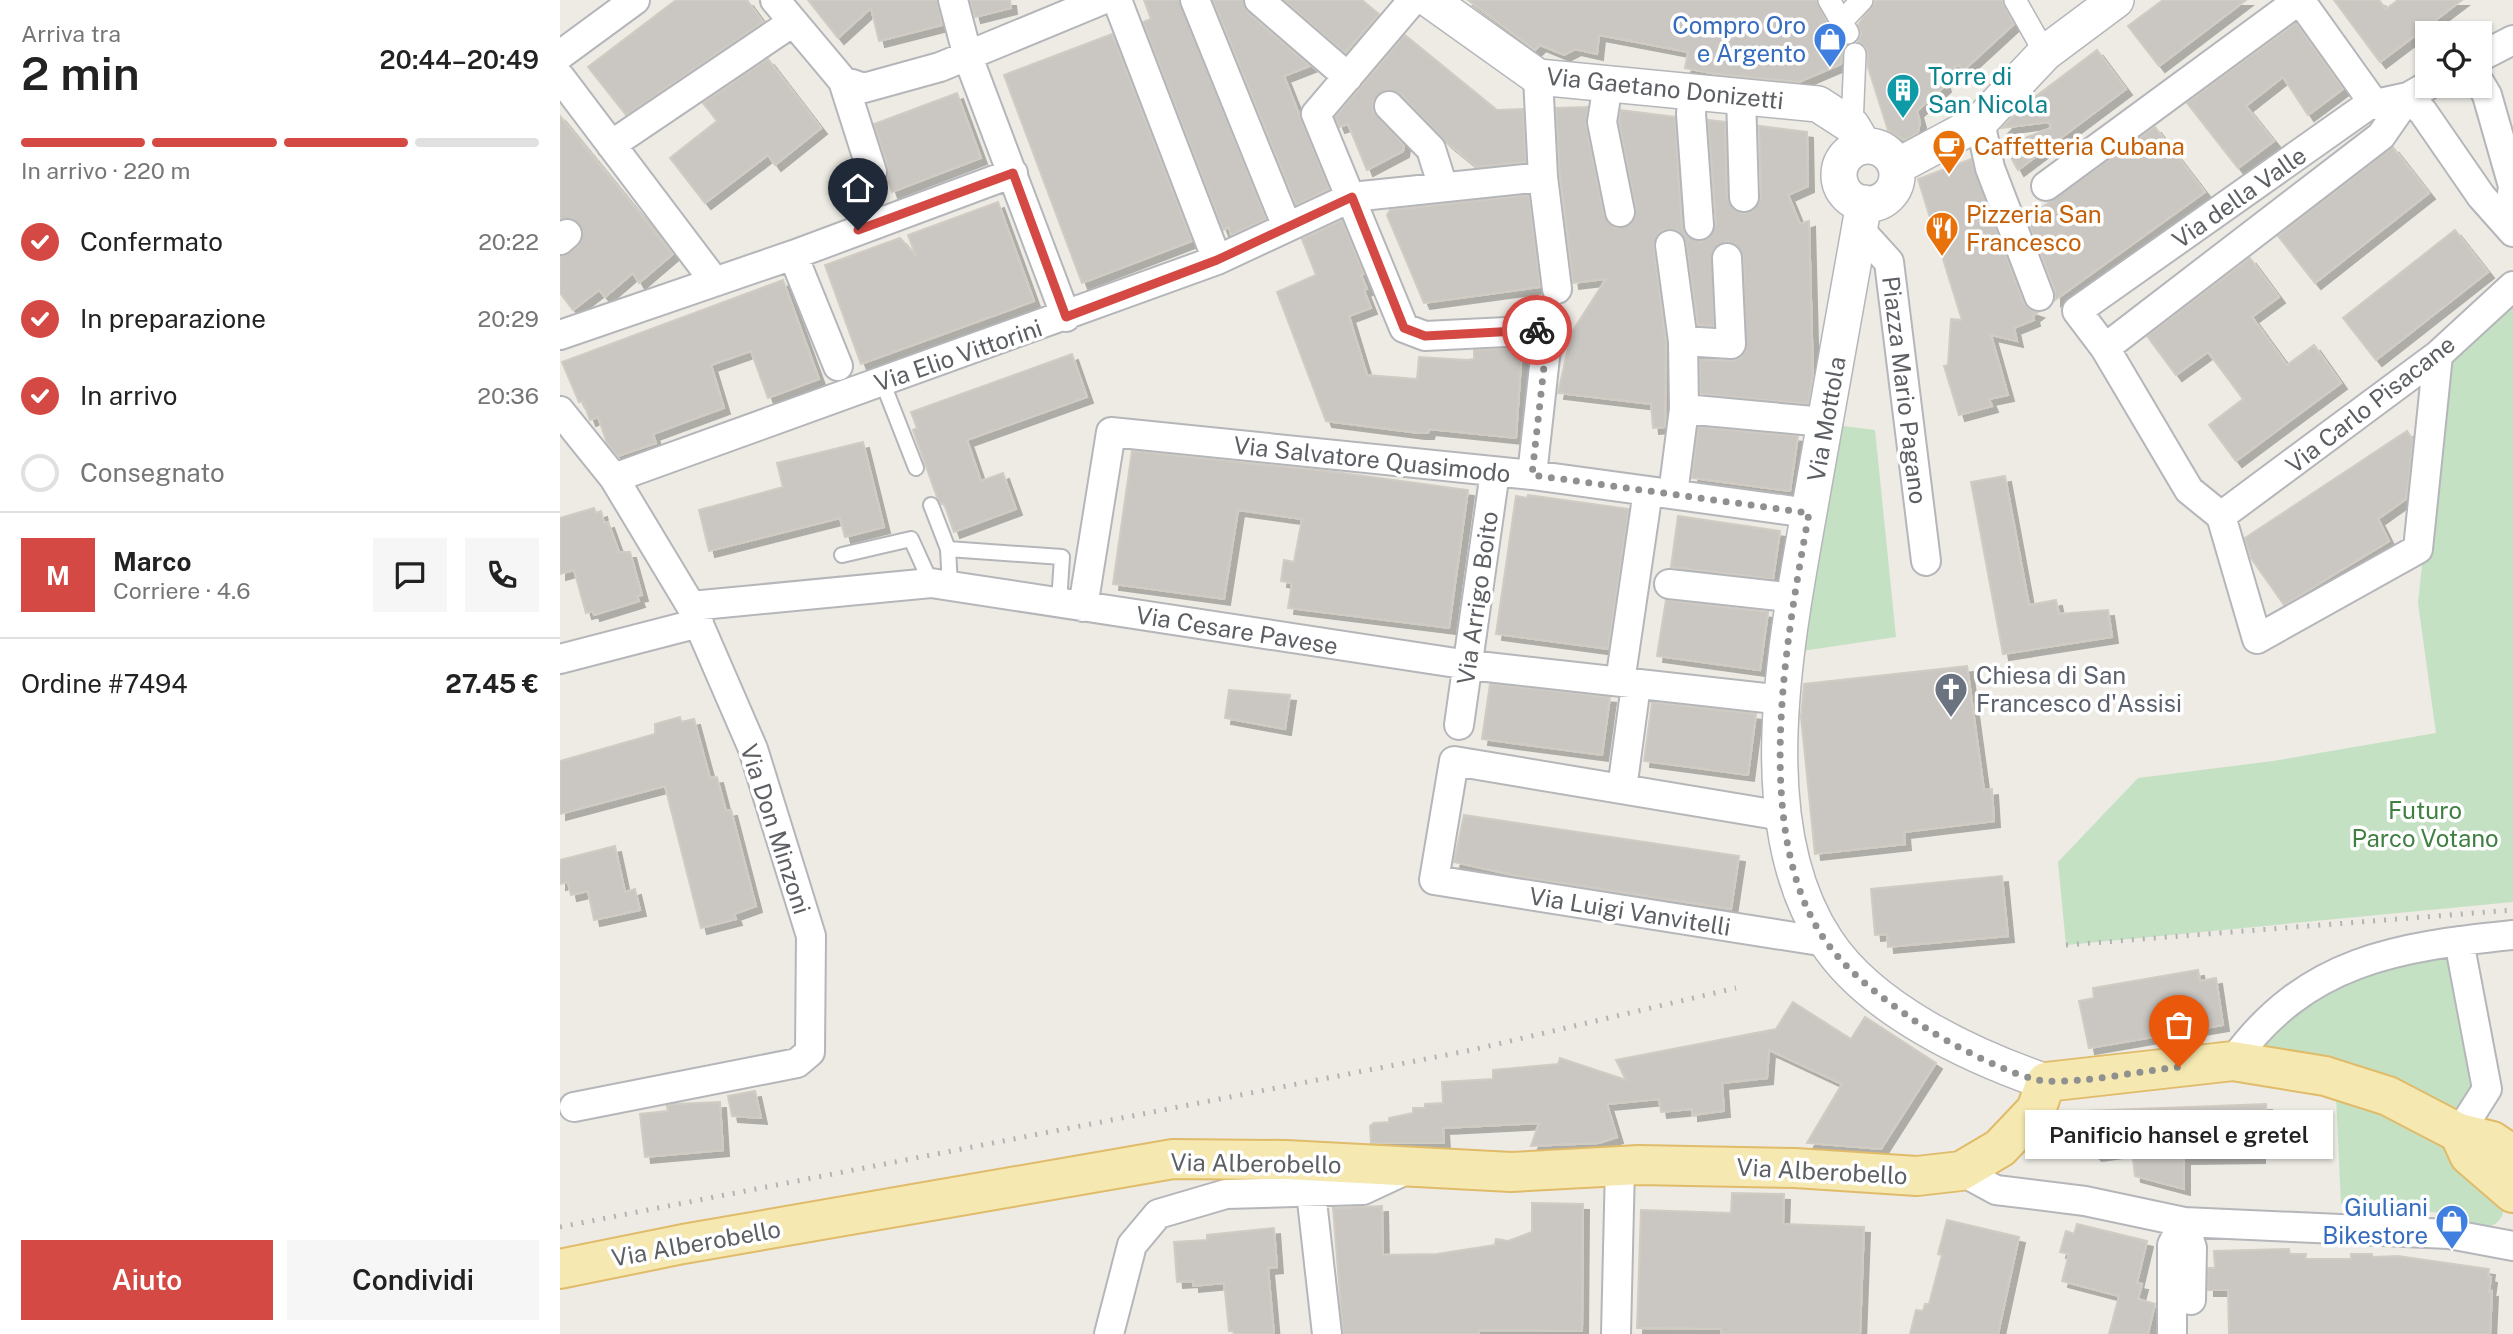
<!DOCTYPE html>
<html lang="it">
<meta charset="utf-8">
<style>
:root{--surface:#fff;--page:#f6f6f6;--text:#222;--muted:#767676;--line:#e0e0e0;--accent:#d44943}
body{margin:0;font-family:"Public Sans",sans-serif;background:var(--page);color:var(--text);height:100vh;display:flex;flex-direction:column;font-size:26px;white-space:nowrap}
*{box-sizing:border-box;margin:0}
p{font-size:23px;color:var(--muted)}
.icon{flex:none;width:38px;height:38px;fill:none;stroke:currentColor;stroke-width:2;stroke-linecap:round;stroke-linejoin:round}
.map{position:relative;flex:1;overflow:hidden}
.panel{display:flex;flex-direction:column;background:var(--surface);width:560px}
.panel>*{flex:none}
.controls{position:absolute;left:1855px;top:21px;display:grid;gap:14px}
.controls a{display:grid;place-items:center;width:77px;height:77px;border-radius:0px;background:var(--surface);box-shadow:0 2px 5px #0004;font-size:35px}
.pin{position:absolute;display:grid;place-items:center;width:60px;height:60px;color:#fff;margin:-72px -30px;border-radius:50% 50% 50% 0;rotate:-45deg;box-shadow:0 0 7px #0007}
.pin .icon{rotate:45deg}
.courier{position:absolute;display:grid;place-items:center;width:70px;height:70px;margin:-35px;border:5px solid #d44943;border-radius:50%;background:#fff;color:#222;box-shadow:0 2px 9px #0007}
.bubble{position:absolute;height:49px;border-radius:0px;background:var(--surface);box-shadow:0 2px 5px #0004;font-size:23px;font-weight:600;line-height:49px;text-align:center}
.headline em{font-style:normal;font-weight:600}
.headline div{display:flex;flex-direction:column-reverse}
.headline{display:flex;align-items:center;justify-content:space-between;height:119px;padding:0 21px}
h1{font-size:46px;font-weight:600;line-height:52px}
.bar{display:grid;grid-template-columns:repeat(4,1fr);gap:10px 7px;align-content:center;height:84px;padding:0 21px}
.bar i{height:9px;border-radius:5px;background:var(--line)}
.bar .on{background:var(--accent)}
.bar p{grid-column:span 4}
.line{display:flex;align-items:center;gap:18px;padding:0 21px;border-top:2px solid var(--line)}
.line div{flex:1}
.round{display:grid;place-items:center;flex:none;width:74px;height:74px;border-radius:0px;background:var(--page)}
ol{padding:0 21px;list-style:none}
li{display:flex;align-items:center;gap:21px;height:77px}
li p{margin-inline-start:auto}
li .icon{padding:7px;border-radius:50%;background:var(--accent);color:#fff;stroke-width:4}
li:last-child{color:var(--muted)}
li i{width:38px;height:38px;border:4px solid var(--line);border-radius:50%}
.button{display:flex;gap:14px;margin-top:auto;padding:14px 21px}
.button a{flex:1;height:80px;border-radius:0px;background:var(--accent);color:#fff;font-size:28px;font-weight:600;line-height:80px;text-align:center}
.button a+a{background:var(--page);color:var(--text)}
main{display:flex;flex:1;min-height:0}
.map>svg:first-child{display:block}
.green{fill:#c5e1c4}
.building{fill:#cac7c3;stroke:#d1ccc3;stroke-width:2;filter:url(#shadow)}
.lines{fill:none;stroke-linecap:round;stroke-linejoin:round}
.service-casing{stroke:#b5b6ba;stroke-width:18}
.pedestrian-casing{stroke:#b5b6ba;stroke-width:24}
.minor-casing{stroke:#b5b6ba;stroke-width:32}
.tertiary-casing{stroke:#b5b6ba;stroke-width:38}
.primary-casing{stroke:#e0bb6a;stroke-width:42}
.service{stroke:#fff;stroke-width:14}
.pedestrian{stroke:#fff;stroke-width:21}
.minor{stroke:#fff;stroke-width:28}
.tertiary{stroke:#fff;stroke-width:35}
.primary{stroke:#f5e8b1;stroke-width:38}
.rail{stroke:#b2b3b3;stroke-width:5;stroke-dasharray:2 9;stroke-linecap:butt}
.done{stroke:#8f9090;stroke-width:7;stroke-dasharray:0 12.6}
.route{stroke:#d44943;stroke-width:9}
.labels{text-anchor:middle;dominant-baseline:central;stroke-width:7;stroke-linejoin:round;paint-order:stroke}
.shop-label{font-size:24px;fill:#366cbe;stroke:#fff;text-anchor:end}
.culture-label{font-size:24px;fill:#0d838f;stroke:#fff;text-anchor:start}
.street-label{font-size:24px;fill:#5c5f63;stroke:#fff}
.food-label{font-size:24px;fill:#c56008;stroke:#fff;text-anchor:start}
.worship-label{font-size:24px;fill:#5b616d;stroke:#fff;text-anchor:start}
.park-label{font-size:24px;fill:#3f7f40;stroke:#fff}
</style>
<main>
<section class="panel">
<div class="headline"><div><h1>2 min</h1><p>Arriva tra</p></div><em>20:44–20:49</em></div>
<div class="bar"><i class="on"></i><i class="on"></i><i class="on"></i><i></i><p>In arrivo · 220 m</p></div>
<ol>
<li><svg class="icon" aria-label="check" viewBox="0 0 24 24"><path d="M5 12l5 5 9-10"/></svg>Confermato<p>20:22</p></li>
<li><svg class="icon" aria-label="check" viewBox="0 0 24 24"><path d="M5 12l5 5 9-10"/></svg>In preparazione<p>20:29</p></li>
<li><svg class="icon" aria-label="check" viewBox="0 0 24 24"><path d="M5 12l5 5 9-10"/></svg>In arrivo<p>20:36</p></li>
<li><i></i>Consegnato</li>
</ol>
<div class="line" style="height:126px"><b class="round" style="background:var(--accent);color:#fff">M</b><div><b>Marco</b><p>Corriere · 4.6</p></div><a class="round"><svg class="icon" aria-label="chat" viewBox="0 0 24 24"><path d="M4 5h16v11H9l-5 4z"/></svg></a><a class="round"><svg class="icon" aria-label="phone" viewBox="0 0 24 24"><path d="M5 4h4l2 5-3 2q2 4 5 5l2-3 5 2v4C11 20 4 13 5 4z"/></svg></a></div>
<div class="line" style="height:91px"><div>Ordine #7494</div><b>27.45 €</b></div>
<div class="button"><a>Aiuto</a><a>Condividi</a></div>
</section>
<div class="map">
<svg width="1953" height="1334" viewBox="0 0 1953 1334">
<defs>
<filter id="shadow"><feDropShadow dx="6" dy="6" stdDeviation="0" flood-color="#0004"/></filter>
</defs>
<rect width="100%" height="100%" fill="#edebe4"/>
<path class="green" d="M1953 292V902L1506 945 1498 862 1578 778 1713 761 1876 733 1858 603 1884 357Z
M1275 425 1315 430 1336 637 1242 651Z
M1887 951 1916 1086 1897 1121 1696 1050 1754 993 1816 968Z
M1776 1097C1810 1112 1845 1123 1876 1142 1902 1158 1923 1181 1945 1203 1942 1237 1915 1226 1890 1224L1882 1213 1781 1204Z"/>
<path class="building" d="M116 0H187L203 22 66 115 28 67Z
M248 0H377L382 25 319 41 311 8 278 38Z
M410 0H450L451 8 415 17Z
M584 0H619L706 219 671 235 669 227 663 230 583 22 591 19Z
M653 0H683L688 13 750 66 724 76 769 189 736 205Z
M724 0H802L819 14 785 53Z
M908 0H1256L1277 40 1282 46H1285L1281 64 1239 82 1156 74 1125 68 1128 52 1039 35 1037 54 1015 49 1004 55 980 45 975 50Z
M1316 0H1442L1454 24 1403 71 1399 65 1381 73 1385 86 1357 111 1360 122 1358 132 1344 140 1328 130 1308 67 1307 49 1298 41 1301 34 1298 25Z
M1603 0H1686L1599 66 1568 26Z
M1774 0H1819L1826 9 1838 0H1902L1820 62Z
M1736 23 1783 89 1748 115 1723 77 1686 106 1714 141 1678 168 1627 103Z
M552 34 632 241 522 283 444 75Z
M845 35 937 110 963 109 966 162 917 167 885 141 841 94 826 90 813 101V111L844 145 843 151 807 170 788 124 779 127 775 117Z
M1537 50 1566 89 1458 170 1449 154V144L1491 128 1489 122 1442 128 1463 106Z
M208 59 261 128 215 165 208 155 145 203 110 158 157 121 143 103Z
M397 93 421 158 332 192 327 178 328 167 314 124Z
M1028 107 1026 125 1044 215 1055 228 1070 225 1076 209 1059 122 1061 110 1115 117 1122 226 1126 235 1140 242 1149 238 1156 224 1148 120 1165 122 1167 198 1176 211 1184 214 1193 211 1201 197 1199 126 1247 132 1248 186 1228 195 1240 224 1249 221 1253 376 1248 404 1140 394V359L1171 361 1180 358 1186 351 1183 257 1175 244 1167 241 1153 250 1154 326 1138 325 1126 242 1117 230 1108 229 1099 232 1094 247 1106 342 1105 427 1093 428 1091 404 998 393 1012 332 1046 279 1013 283 1000 176 996 108Z
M0 116 113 254 79 283 73 273 45 297 39 290 13 310 0 293V256L18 247 23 232 13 219H0Z
M1595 127 1645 192 1495 300V290L1467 218Z
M1833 147 1869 193 1755 283 1718 236Z
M1411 159 1463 302 1469 309 1478 312 1473 316 1474 320 1454 328 1457 341 1431 335 1448 395 1429 399 1432 406 1399 415 1384 366 1388 365 1391 319 1402 320 1358 179Z
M969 195 980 287 864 303 827 215 830 210Z
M438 202 474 301 301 364 265 265 340 238 356 256 348 235Z
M782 220 804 274 801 275 807 289 804 290 811 308 789 316 807 375 857 379 859 357 907 360 914 359V350L962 348 956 438 869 429 868 433H859L766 421 717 292 756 275 742 239Z
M1895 230 1928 272 1816 360 1783 318Z
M1690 258 1719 297 1692 317 1727 365 1754 345 1781 383 1676 461 1649 425 1683 399 1648 352 1616 375 1587 336Z
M223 280 259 379 208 398 191 351 151 365 164 408 93 434 96 443 58 456 47 443 38 417 30 420 23 401 19 402 2 362Z
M512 354 527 397 407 440 421 481 443 473 456 509 394 532 384 503 381 504 377 497 353 430 357 428 351 412Z
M1138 427 1238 436 1230 491 1132 478Z
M1847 431 1853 440 1846 499 1818 519 1829 541 1724 605 1691 558 1685 538Z
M303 442 324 527 285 537 280 518 149 551 139 510 223 487 217 463Z
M572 451 775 472 908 490 889 628 728 608 732 583 721 581 724 560 734 562 742 519 678 510 664 599 553 584Z
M1445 476 1469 605 1496 600 1499 614 1548 610 1552 637 1443 654 1411 482Z
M968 495 1069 509 1048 649 936 634 956 496 967 498Z
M34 508 36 513 41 511 44 523 48 522 59 552H70L82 595 77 596 79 601 34 615 33 611 26 613 14 570 0 574V518Z
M1118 516 1220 531 1213 579 1111 567Z
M1106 600 1208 612 1200 670 1097 656Z
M1407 666 1424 790 1432 789 1434 821 1344 832 1345 844 1255 854 1241 717 1244 684Z
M930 684 1050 697 1042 755 922 739Z
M669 690 730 695 725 729 665 718Z
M1092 702 1196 714 1188 775 1084 761Z
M120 717 121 722 134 719 150 778 157 777 166 811 171 810 196 906 174 914 176 919 141 928 105 786 0 814V761L95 734V724Z
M904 815 1179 856 1171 909 962 877 894 862Z
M55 846 65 892 75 889 80 910 34 920 28 891 11 895 8 882 0 884V860Z
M1442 876 1448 936 1328 947 1327 934 1315 935 1311 889Z
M1638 970 1640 981 1656 978 1663 1025 1529 1048 1519 1001 1534 998 1533 988Z
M1233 1002 1291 1039 1305 1017 1376 1063 1321 1149 1247 1143 1282 1084 1209 1050 1207 1078 1162 1083 1164 1111 1132 1115V1109L1101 1112 1099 1099 1047 1104 1057 1137 1039 1143 971 1146 979 1123 883 1128 884 1143H811L810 1126 814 1123 829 1122V1118L853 1113V1108H865V1104L883 1103 882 1082 933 1079V1070L998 1064 1000 1058 1066 1080 1056 1060 1216 1029Z
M195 1091 201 1118 172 1116 168 1096Z
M160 1102 163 1150 85 1157 80 1114 108 1111 107 1106 113 1104Z
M1706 1104V1136H1699V1157L1624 1158V1189L1575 1176 1572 1150 1536 1155 1495 1120 1498 1112Z
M1172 1193 1224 1194 1223 1224 1304 1227 1300 1334H1161V1329L1077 1328 1081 1210 1171 1213Z
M972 1203 1023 1204 1022 1331 919 1330V1334H783L773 1208 822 1206 823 1255 877 1254 935 1245 936 1239 948 1241 972 1232Z
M1387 1220 1459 1237 1438 1334H1350L1356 1310 1363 1311 1365 1304H1369L1382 1255 1378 1254Z
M1517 1224 1587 1241 1577 1283 1582 1284 1578 1299 1595 1304 1588 1334H1549L1559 1296 1502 1281 1509 1254 1500 1252 1506 1231 1514 1234Z
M714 1228 717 1267 708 1268 714 1334H674L673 1331H669L664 1283 633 1286V1281L617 1282 614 1242 647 1240V1235Z
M1729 1249 1730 1254H1746L1745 1259H1791V1254H1812V1257L1838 1256 1929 1269 1928 1276 1931 1277 1929 1292 1932 1291 1930 1334H1669L1668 1290H1648V1268H1655L1654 1251Z"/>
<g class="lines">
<defs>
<path id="service" d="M322 381 356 468
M371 505 388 549
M282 555 351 539 371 583
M390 586 388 549 502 557 499 603"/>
<path id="pedestrian" d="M1269 0 1288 33
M1455 0 1485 53
M1282 21 1302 0
M1292 126 1295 54"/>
<path id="minor" d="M215 0 283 81 312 172
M393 0 408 57 506 317
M557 0 657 260
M635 0 727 227
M699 0 788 77
M853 0 756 114 844 328 865 336 988 330 972 475
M1740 0 1815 105
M0 55 75 0
M1920 57 1953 40
M0 77 155 282
M978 77 983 177 997 289
M283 81 304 88 380 67 542 0
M1920 83 1927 95 1953 186 1948 225
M1048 84 1042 122 1060 212
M1133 92 1131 114 1139 225
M1181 96 1184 197
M829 106 871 149 883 187
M1420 122 1430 168 1479 296
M51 145 233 22
M1486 186 1739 0
M1300 230 1329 262 1366 561
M0 240 7 234
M1110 245 1123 341 1124 409 1113 494
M233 255 278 366
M0 335 233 255 453 173
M1123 341 1171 344 1167 258
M1545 348 1821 136 1848 97 1863 112 1921 196 1953 232
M1124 409 1264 422
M0 411 54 478 131 606 193 749 251 936 250 1052 237 1063 14 1107
M54 478 657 260 792 197 983 177
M1661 516 1629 490 1545 348 1517 311 1807 106 1848 97 1867 86
M1661 516 1697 639 1858 549 1878 355
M1661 516 1878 355 1953 286
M1109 584 1236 598
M131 606 371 583 909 665 1223 700
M523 607 551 432 972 475 1249 513
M0 659 139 623
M1060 682 1088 491
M899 725 935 472
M1062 789 1074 700
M1223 816 894 761 874 880 1266 942
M1673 1061C1746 960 1836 947 1953 935
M1899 1133 1927 1089 1899 941
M1401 1171 1436 1190 1525 1201 1624 1222 1889 1234 1953 1246
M751 1192 767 1334
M1624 1222 1632 1248 1631 1300
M549 1334 572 1245 598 1214 666 1194 803 1190 848 1169
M1056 1334 1060 1166
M1612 1334V1245L1624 1222"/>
<path id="tertiary" d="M870 0 978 77 1258 104 1292 126 1304 146
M1279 175a29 29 0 1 1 58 0a29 29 0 1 1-58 0Z
M1336 167 1420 122 1485 53 1556 0
M1304 203C1287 301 1269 398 1252 495 1229 629 1186 820 1266 941 1311 1010 1411 1056 1486 1082"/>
<path id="primary" d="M1899 1133 1909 1155 1953 1193
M0 1269 123 1244 613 1159 726 1160 951 1172 1079 1165 1235 1168 1357 1176 1401 1171 1440 1148 1476 1110 1486 1082 1673 1061 1765 1076 1828 1096 1899 1133 1932 1141 1953 1155"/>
</defs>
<use href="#service" class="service-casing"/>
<use href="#pedestrian" class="pedestrian-casing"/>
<use href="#minor" class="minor-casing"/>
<use href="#tertiary" class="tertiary-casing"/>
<use href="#primary" class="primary-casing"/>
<use href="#service" class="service"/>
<use href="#pedestrian" class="pedestrian"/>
<use href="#minor" class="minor"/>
<use href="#tertiary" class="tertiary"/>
<use href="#primary" class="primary"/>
<path class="rail" d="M1506 945 1953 910
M0 1227 912 1050 1176 988"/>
</g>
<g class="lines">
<path class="done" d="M977 330H988L972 475 1249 513C1227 635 1189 835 1267 943 1291 976 1325 1000 1358 1023 1384 1041 1457 1080 1487 1081 1525 1083 1580 1071 1619 1067"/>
<path class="route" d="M298 230 453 173 506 317 657 260 792 197 844 328 865 336 977 330"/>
</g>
<defs>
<symbol id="shop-pin" viewBox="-11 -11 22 30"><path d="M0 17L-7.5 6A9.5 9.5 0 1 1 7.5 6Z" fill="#3f7fe0" stroke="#fff"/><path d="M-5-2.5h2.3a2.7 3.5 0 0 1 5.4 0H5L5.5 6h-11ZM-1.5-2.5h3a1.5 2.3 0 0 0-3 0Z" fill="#fff"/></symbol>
<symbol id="building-pin" viewBox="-11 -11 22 30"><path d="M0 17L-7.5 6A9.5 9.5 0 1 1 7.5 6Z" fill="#0f9aa8" stroke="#fff"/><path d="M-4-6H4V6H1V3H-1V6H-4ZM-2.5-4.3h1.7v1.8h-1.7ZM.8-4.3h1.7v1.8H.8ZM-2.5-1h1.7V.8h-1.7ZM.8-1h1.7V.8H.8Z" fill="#fff"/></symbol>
<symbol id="cafe-pin" viewBox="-11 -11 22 30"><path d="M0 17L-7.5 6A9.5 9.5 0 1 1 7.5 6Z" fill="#e8710a" stroke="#fff"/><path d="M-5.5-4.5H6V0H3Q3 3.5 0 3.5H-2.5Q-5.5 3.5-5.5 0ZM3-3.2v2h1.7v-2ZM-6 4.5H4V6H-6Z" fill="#fff"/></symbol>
<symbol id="restaurant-pin" viewBox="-11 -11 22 30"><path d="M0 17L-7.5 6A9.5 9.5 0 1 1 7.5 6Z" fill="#e8710a" stroke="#fff"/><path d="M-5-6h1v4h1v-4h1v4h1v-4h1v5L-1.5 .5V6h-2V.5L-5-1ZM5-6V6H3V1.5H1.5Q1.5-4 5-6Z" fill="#fff"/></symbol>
<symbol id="church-pin" viewBox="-11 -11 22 30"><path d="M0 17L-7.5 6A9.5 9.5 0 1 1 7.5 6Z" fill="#6b7280" stroke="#fff"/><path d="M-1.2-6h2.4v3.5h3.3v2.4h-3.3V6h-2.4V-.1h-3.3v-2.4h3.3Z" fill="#fff"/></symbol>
</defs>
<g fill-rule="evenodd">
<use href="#shop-pin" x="1251" y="20" width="38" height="52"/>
<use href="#building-pin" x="1324" y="71" width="38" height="52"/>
<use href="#cafe-pin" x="1370" y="127" width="38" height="52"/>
<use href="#restaurant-pin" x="1363" y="209" width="38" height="52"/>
<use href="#church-pin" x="1372" y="670" width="38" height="52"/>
<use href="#shop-pin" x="1873" y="1202" width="38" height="52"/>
</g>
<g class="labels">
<g class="shop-label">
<text x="1246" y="25">Compro Oro<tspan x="1246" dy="28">e Argento</tspan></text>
<text x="1868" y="1207">Giuliani<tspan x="1868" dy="28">Bikestore</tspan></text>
</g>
<g class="culture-label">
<text x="1368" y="76">Torre di<tspan x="1368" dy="28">San Nicola</tspan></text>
</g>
<g class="street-label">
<text transform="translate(1105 88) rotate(6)">Via Gaetano Donizetti</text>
<text transform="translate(1679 197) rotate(-35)">Via della Valle</text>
<text transform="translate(398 355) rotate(-19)">Via Elio Vittorini</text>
<text transform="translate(1345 390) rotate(83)">Piazza Mario Pagano</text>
<text transform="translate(1810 404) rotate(-38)">Via Carlo Pisacane</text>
<text transform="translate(1266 419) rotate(-80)">Via Mottola</text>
<text transform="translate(812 459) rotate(6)">Via Salvatore Quasimodo</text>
<text transform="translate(917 598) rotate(-82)">Via Arrigo Boito</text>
<text transform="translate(677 630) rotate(9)">Via Cesare Pavese</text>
<text transform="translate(216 829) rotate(72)">Via Don Minzoni</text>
<text transform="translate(1070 911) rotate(9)">Via Luigi Vanvitelli</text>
<text transform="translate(696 1163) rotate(1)">Via Alberobello</text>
<text transform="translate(1262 1171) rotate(3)">Via Alberobello</text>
<text transform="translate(136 1243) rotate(-10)">Via Alberobello</text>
</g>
<g class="food-label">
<text x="1414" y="146">Caffetteria Cubana</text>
<text x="1406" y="214">Pizzeria San<tspan x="1406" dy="28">Francesco</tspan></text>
</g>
<g class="worship-label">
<text x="1416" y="675">Chiesa di San<tspan x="1416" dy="28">Francesco d'Assisi</tspan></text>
</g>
<g class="park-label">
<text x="1865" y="810">Futuro<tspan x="1865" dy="28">Parco Votano</tspan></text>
</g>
</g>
</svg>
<div class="controls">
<a><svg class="icon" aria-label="locate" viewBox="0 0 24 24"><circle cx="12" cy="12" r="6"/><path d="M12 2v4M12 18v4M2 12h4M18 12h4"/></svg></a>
</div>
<div class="pin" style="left:1619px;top:1067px;background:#ea580c"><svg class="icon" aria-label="bag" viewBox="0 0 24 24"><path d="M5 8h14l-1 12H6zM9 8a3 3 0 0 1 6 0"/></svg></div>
<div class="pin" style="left:298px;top:230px;background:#1f2937"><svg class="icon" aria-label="home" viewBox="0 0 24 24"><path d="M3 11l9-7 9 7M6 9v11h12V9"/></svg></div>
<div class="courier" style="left:977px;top:330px"><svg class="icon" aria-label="bike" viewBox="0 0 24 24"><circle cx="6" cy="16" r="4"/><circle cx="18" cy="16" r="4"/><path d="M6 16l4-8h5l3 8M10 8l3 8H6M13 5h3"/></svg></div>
<div class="bubble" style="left:1465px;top:1110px;width:308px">Panificio hansel e gretel</div>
</div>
</main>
